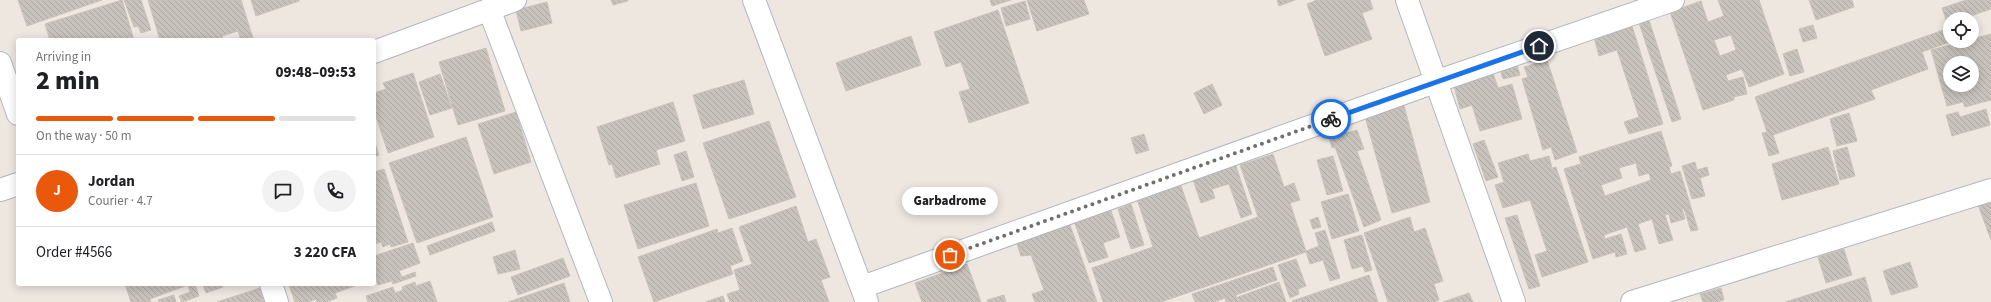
<!DOCTYPE html>
<meta charset="utf-8">
<style>
:root{--surface:#fff;--page:#f2f2f2;--text:#202124;--muted:#757577;--line:#e0e0e0;--accent:#ea580c}
body{margin:0;font-family:"Source Sans 3",sans-serif;background:var(--page);color:var(--text);height:100vh;display:flex;flex-direction:column;font-size:15px;white-space:nowrap}
*{box-sizing:border-box;margin:0}
p{font-size:13px;color:var(--muted)}
.icon{flex:none;width:22px;height:22px;fill:none;stroke:currentColor;stroke-width:2;stroke-linecap:round;stroke-linejoin:round}
.map{position:relative;flex:1;overflow:hidden}
.drawer{position:absolute;left:16px;top:38px;width:360px;height:248px;display:flex;flex-direction:column;background:var(--surface);border-radius:4px;box-shadow:0 2px 10px #0003}
.drawer>*{flex:none}
.fabs{position:absolute;left:1943px;top:12px;display:grid;gap:8px}
.fabs a{display:grid;place-items:center;width:36px;height:36px;border-radius:50%;background:var(--surface);box-shadow:0 2px 10px #0003;font-size:20px}
.pin{position:absolute;display:grid;place-items:center;width:34px;height:34px;color:#fff;margin:-17px;border:2px solid #fff;border-radius:50%;box-shadow:0 1px 4px #0007}
.courier{position:absolute;display:grid;place-items:center;width:40px;height:40px;margin:-20px;border:3px solid #1a73e8;border-radius:50%;background:#fff;color:#222;box-shadow:0 1px 5px #0007}
.bubble{position:absolute;height:28px;border-radius:14px;background:var(--surface);box-shadow:0 2px 10px #0003;font-size:13px;font-weight:800;line-height:28px;text-align:center}
.summary em{font-style:normal;font-weight:800}
.summary div{display:flex;flex-direction:column-reverse}
.summary{display:flex;align-items:center;justify-content:space-between;height:68px;padding:0 20px}
h1{font-size:26px;font-weight:800;line-height:30px}
.bar{display:grid;grid-template-columns:repeat(4,1fr);gap:6px 4px;align-content:center;height:48px;padding:0 20px}
.bar i{height:5px;border-radius:3px;background:var(--line)}
.bar .on{background:var(--accent)}
.bar p{grid-column:span 4}
.line{display:flex;align-items:center;gap:10px;padding:0 20px;border-top:1px solid var(--line)}
.line div{flex:1}
.round{display:grid;place-items:center;flex:none;width:42px;height:42px;border-radius:21px;background:var(--page)}
.map>svg:first-child{display:block}
.building{fill:url(#building-back-hatch);stroke:#cac3b9;fill-rule:evenodd}
.lines{fill:none;stroke-linecap:round;stroke-linejoin:round}
.minor-casing{stroke:#b3b6c0;stroke-width:24}
.minor{stroke:#fff;stroke-width:22}
.done{stroke:#716e6c;stroke-width:4;stroke-dasharray:0 7.2}
.route{stroke:#1a73e8;stroke-width:5}
</style>
<div class="map">
<svg width="1991" height="302" viewBox="0 0 1991 302">
<defs>
<pattern id="building-back-hatch" width="6" height="6" patternUnits="userSpaceOnUse"><rect width="6" height="6" fill="#c7c2bb"/><path d="M-1 5l2 2M0 0l6 6M5-1l2 2" fill="none" stroke="#aba7a1"/></pattern>
</defs>
<rect width="100%" height="100%" fill="#eee7e0"/>
<path class="building" d="M18 0H102L27 26Z
M122 0 134 40H50L45 24Z
M124 0H141L151 30 141 33 138 26 134 27Z
M148 0H241L253 38 241 40 238 31 222 36 224 40H160Z
M251 0H299V1L256 16Z
M611 0H628V1L613 5Z
M990 0H1011L992 6Z
M1027 0H1084L1089 14 1037 31Z
M1277 0H1295L1279 6Z
M1317 0H1370L1373 9 1362 13 1372 39 1325 56 1307 4Z
M1718 0H1759L1784 74 1749 87 1742 69 1726 75 1728 81 1743 77 1747 94 1734 97V100L1703 110 1670 12 1701 1 1708 22 1724 16ZM1731 35 1736 50 1720 56 1714 40Z
M1809 0H1852L1854 7 1816 20Z
M1966 0H1991V9L1962 19H1950V41H1953L1922 52 1928 69 1871 90 1875 99 1773 135 1779 153 1769 156 1762 133 1767 132 1755 97 1949 28 1942 8Z
M1025 1 1030 19 1006 26 1001 8Z
M547 2 552 23 521 31 516 10Z
M998 10 1029 103 969 123 959 92 970 89 961 62 946 67 934 32Z
M1649 20 1681 119 1672 122 1639 23Z
M1813 25 1817 38 1803 42 1799 29Z
M1632 26 1663 124 1629 134 1624 122 1639 117 1617 50 1599 56 1594 37Z
M1991 34V100L1965 107 1963 102 1947 106 1931 50 1964 41H1972V39ZM1950 63H1972V85H1950Z
M911 36 921 65 846 91 836 63Z
M486 48 505 111 458 125 439 62Z
M1797 49 1804 72 1790 76 1783 54Z
M1547 60 1577 152 1555 160 1551 147 1543 150 1522 79 1528 77 1524 67Z
M1516 61 1520 75 1503 79 1499 66Z
M1492 70 1498 88 1512 84 1522 119 1480 131 1472 105 1460 109 1453 82Z
M413 73 434 137 388 153 374 110V93L386 89 383 83Z
M440 74 452 108 430 115 419 82Z
M744 80 754 114 703 129 693 95Z
M1212 84 1222 105 1204 114 1194 93Z
M673 102 685 141 656 150 660 164 616 178 612 164 609 165 597 127Z
M1403 102 1430 202 1392 213 1364 113Z
M1986 109 1990 125 1952 136 1946 115 1958 112 1960 117Z
M516 112 531 162 494 174 478 124Z
M1849 113 1857 141 1837 146 1830 119Z
M769 121 796 197 729 219 703 143Z
M1345 124 1347 133 1357 130 1364 149 1357 151 1381 220 1364 227 1335 147 1332 148 1327 129Z
M1661 131 1672 166 1669 167 1671 174 1680 171 1698 230 1691 231 1684 209H1682L1685 219 1671 223 1669 214 1665 215 1673 240 1659 244 1652 219 1638 224 1646 249 1635 252 1627 227 1604 235 1605 239 1621 234 1627 254 1616 257 1615 252 1593 259 1564 169 1580 164 1584 174 1579 157ZM1636 163 1639 176 1649 173 1651 180 1605 196 1601 185 1622 178 1619 168Z
M1144 134 1149 150 1136 154 1131 138Z
M466 137 493 217 417 243 389 163Z
M374 140 379 155 374 157Z
M1484 140 1498 177 1486 181 1473 144Z
M1828 147 1839 184 1782 200 1772 164Z
M1847 147 1855 176 1840 180 1833 151Z
M686 151 694 177 682 181 674 155Z
M1273 154 1284 187 1294 183 1300 200 1290 203 1306 251 1319 246 1315 233 1325 230 1340 278 1330 281 1323 260 1310 264 1306 252 1161 302H1103L1092 268 1153 247 1136 196 1179 180 1199 238 1258 217 1240 165Z
M1528 154 1530 161 1549 156 1552 168 1556 167 1588 262 1542 277 1535 255 1547 251 1530 200 1503 208 1495 185 1504 182 1498 163Z
M1333 156 1343 191 1327 195 1317 160Z
M1695 162 1697 170 1707 167 1709 175 1700 178 1705 196 1692 199 1682 166Z
M1235 163 1252 214 1241 218 1229 184 1212 189 1215 198 1201 203 1192 177Z
M384 169 408 242 391 247 390 244 383 247 381 242 374 244V172Z
M696 183 709 226 638 249 624 205Z
M1348 194 1359 231 1332 239 1321 202Z
M1991 197V240L1977 202Z
M1131 204 1144 245 1131 249 1118 209Z
M796 206 808 242 816 239 830 277 821 280 829 302H730L727 294 740 290 734 270 752 264 739 227Z
M1110 208 1120 237 1103 243 1108 257 1089 263 1074 221Z
M1517 215 1540 286 1529 289 1505 218Z
M1318 217 1321 227 1313 229 1310 220Z
M1410 217 1414 232 1425 228 1443 281 1434 284 1439 300 1434 302H1388L1364 233Z
M1068 219 1097 302H1035L1032 294 1044 290 1031 255 1021 256 1015 238Z
M492 222 495 231 430 255 427 246Z
M732 228 743 261 730 266 733 274 654 302 638 257 717 229 718 233Z
M1362 235 1372 270 1365 272 1363 266 1352 269 1344 240Z
M413 243 420 263 399 271 402 277 415 272 416 276 393 284 392 281 378 285 376 278 374 279V256Z
M1844 249 1852 275 1826 283 1818 257Z
M515 250 520 269 498 274 493 257Z
M563 258 570 276 518 295 511 277Z
M1296 259 1306 286 1298 289 1299 294 1290 298 1278 265Z
M1910 262 1918 287 1891 295 1883 271Z
M967 264 981 302H922L915 283Z
M1273 267 1277 280 1236 295 1239 302H1226L1225 298 1214 302H1195L1192 294Z
M1369 275 1378 302H1293L1292 301Z
M1865 277 1872 302H1785Z
M430 281 437 302H368L366 296 393 287 395 293 403 290 402 287 415 282 416 286Z
M1279 282 1286 302H1240L1238 297Z
M564 283 570 302H508Z
M125 284H195L199 296 182 302 179 296 190 292 188 285 150 299 151 302H131Z
M207 284H222L223 287 206 293 203 285Z
M293 284H360L335 293 337 298 326 302H317L316 299 308 302H295L289 285Z
M260 288 264 302H217Z
M1721 288 1724 300 1717 302H1703L1700 294Z
M1469 293 1473 302H1443Z
M174 295 176 302H159L158 300Z
M1004 295 1006 302H988L987 300Z
M723 296 725 302H705Z"/>
<g class="lines">
<defs>
<path id="minor" d="M754 0 867 302
M1407 0 1514 302
M489 9 601 302
M374 52 515 0
M0 63 18 114
M0 190 18 184
M271 284 277 302
M862 287 1435 82 1673 0
M1632 302 1991 190"/>
</defs>
<use href="#minor" class="minor-casing"/>
<use href="#minor" class="minor"/>
</g>
<g class="lines">
<path class="done" d="M950 255 1331 119"/>
<path class="route" d="M1331 119 1539 46"/>
</g>
</svg>
<div class="fabs">
<a><svg class="icon" aria-label="locate" viewBox="0 0 24 24"><circle cx="12" cy="12" r="6"/><path d="M12 2v4M12 18v4M2 12h4M18 12h4"/></svg></a>
<a><svg class="icon" aria-label="layers" viewBox="0 0 24 24"><path d="M12 4l9 5-9 5-9-5zM3 14l9 5 9-5"/></svg></a>
</div>
<div class="pin" style="left:950px;top:255px;background:#ea580c"><svg class="icon" aria-label="bag" viewBox="0 0 24 24"><path d="M5 8h14l-1 12H6zM9 8a3 3 0 0 1 6 0"/></svg></div>
<div class="pin" style="left:1539px;top:46px;background:#1f2937"><svg class="icon" aria-label="home" viewBox="0 0 24 24"><path d="M3 11l9-7 9 7M6 9v11h12V9"/></svg></div>
<div class="courier" style="left:1331px;top:119px"><svg class="icon" aria-label="bike" viewBox="0 0 24 24"><circle cx="6" cy="16" r="4"/><circle cx="18" cy="16" r="4"/><path d="M6 16l4-8h5l3 8M10 8l3 8H6M13 5h3"/></svg></div>
<div class="bubble" style="left:902px;top:187px;width:96px">Garbadrome</div>
<section class="drawer">
<div class="summary"><div><h1>2 min</h1><p>Arriving in</p></div><em>09:48–09:53</em></div>
<div class="bar"><i class="on"></i><i class="on"></i><i class="on"></i><i></i><p>On the way · 50 m</p></div>
<div class="line" style="height:72px"><b class="round" style="background:var(--accent);color:#fff">J</b><div><b>Jordan</b><p>Courier · 4.7</p></div><a class="round"><svg class="icon" aria-label="chat" viewBox="0 0 24 24"><path d="M4 5h16v11H9l-5 4z"/></svg></a><a class="round"><svg class="icon" aria-label="phone" viewBox="0 0 24 24"><path d="M5 4h4l2 5-3 2q2 4 5 5l2-3 5 2v4C11 20 4 13 5 4z"/></svg></a></div>
<div class="line" style="height:52px"><div>Order #4566</div><b>3 220 CFA</b></div>
</section>
</div>
